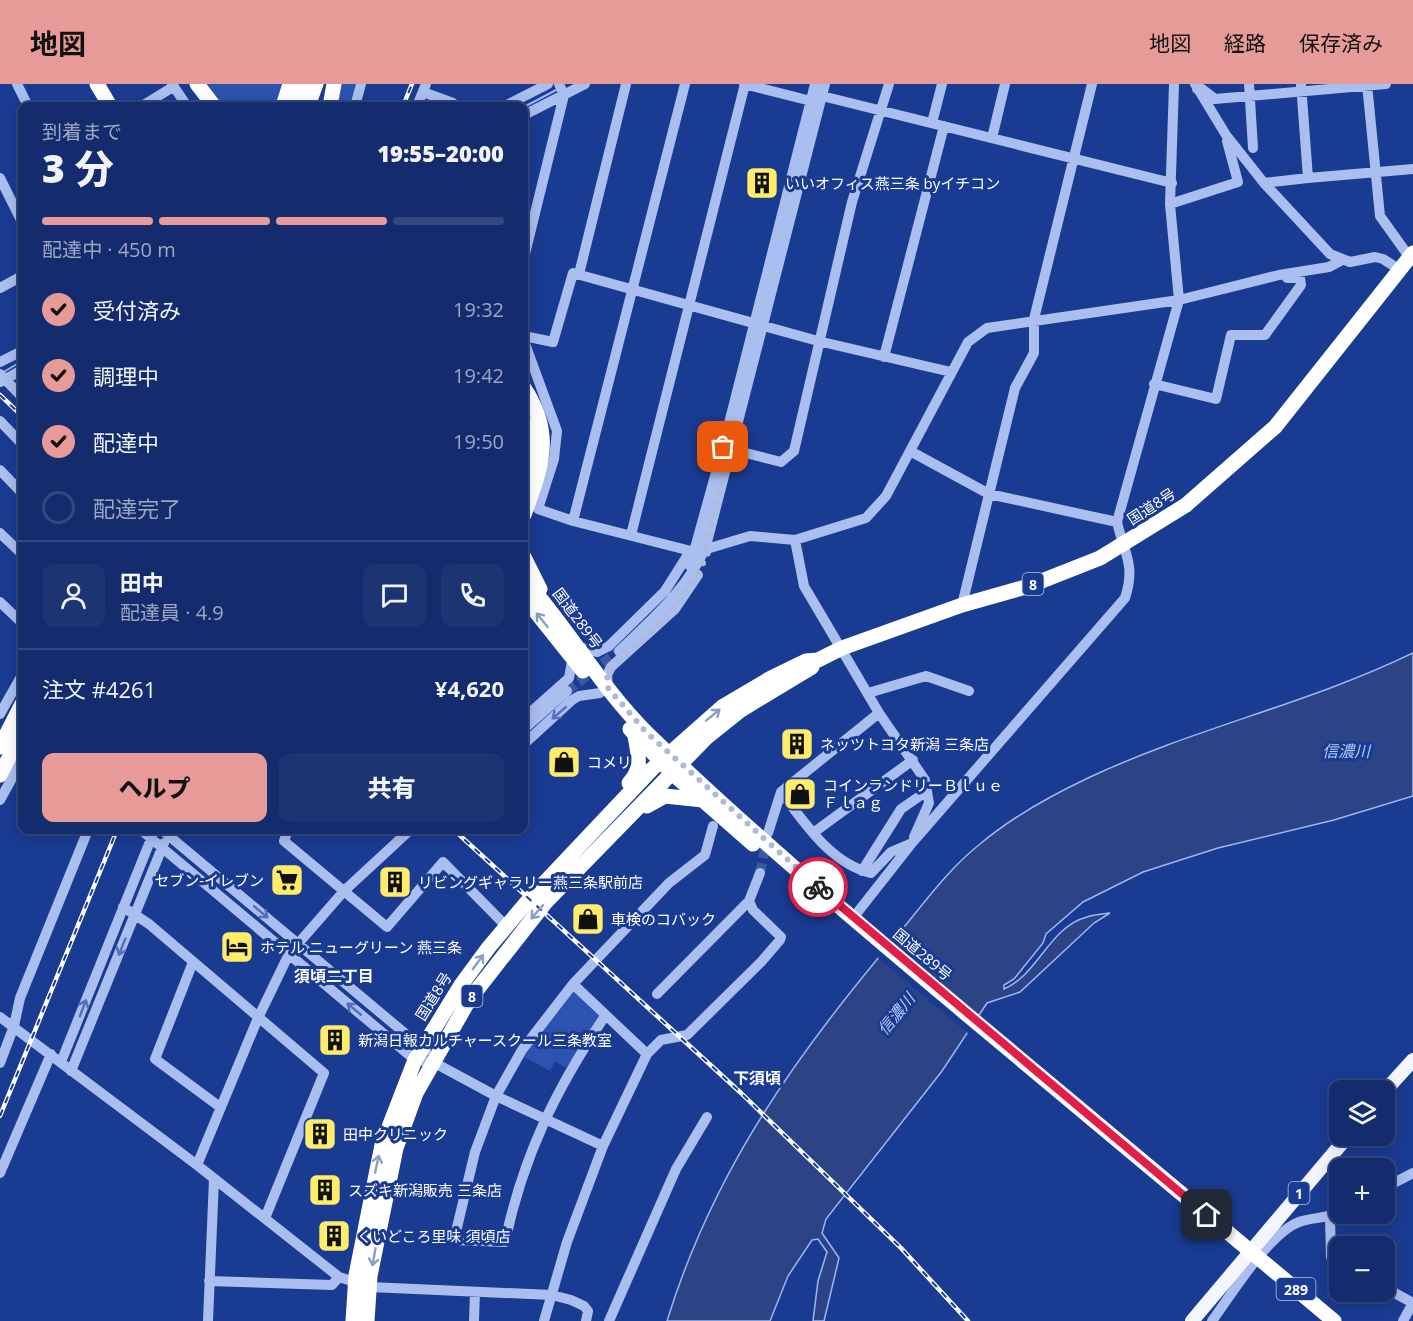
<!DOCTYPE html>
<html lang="ja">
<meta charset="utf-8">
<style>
:root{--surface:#142c6e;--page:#1d3473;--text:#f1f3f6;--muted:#9da7c2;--line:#334881;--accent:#e69b98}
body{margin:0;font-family:"Open Sans","Noto Sans JP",sans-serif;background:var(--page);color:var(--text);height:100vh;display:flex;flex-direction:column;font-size:22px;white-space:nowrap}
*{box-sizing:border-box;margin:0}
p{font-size:20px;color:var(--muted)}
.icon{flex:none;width:33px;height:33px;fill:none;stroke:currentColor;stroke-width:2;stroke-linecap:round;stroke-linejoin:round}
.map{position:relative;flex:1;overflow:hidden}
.details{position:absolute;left:18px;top:18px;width:510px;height:732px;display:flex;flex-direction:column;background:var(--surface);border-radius:12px;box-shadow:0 3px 15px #0003,0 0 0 2px var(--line)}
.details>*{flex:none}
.tools{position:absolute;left:1329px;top:996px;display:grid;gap:12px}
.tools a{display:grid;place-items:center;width:66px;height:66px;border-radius:12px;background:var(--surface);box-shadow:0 3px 15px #0003,0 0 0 2px var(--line);font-size:30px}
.pin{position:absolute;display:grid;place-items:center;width:51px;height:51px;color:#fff;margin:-26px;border-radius:12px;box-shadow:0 3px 9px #0006}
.courier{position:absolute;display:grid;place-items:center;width:60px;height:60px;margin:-30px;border:4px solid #e11d48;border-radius:50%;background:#fff;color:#222;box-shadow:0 2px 8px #0007}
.head em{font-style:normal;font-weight:800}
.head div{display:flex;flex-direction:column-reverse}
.head{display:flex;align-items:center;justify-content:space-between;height:102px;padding:0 24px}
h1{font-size:39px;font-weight:800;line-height:45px}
.bar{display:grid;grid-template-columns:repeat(4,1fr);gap:9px 6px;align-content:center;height:72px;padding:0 24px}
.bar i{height:8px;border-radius:4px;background:var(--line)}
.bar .current{background:var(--accent)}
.bar p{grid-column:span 4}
.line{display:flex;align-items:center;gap:15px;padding:0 24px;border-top:2px solid var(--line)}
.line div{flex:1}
.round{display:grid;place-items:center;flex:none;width:63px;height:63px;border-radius:12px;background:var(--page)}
ol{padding:0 24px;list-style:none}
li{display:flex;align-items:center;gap:18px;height:66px}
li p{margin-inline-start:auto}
li .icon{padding:6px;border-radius:50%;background:var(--accent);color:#111;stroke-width:4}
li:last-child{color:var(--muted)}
li i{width:33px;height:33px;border:3px solid var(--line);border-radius:50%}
.button{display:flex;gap:12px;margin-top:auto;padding:12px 24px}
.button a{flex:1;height:69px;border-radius:12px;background:var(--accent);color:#111;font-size:24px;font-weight:800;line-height:69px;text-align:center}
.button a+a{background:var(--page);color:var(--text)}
header{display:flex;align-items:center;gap:36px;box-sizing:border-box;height:84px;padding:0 30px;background:var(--accent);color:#111}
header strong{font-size:28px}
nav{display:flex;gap:33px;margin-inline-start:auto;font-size:21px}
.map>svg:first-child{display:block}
.green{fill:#2d53b0}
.water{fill:#2c4385;stroke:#9db7f1;stroke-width:1.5}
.pier{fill:#1a3b92}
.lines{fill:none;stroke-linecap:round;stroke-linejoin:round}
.stream{stroke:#9db7f1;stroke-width:2}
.minor-tunnel{stroke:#3c58a2;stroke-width:10;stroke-dasharray:10 5;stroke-linecap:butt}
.minor{stroke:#aabeef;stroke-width:10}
.major{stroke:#f3f5ff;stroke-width:14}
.highway{stroke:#fff;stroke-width:15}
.rail-casing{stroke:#fff;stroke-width:4.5}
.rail{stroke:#1a3b92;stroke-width:2;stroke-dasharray:7;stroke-linecap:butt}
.highway-bridge{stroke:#fff;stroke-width:15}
.oneway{stroke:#8c9dc8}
.oneway2{stroke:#546fb7}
.done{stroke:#afbad9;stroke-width:6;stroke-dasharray:0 10.8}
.route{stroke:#e11d48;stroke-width:8}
.labels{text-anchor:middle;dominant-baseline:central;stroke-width:6;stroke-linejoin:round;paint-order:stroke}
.shield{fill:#1a3b92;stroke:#bac4de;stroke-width:1.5}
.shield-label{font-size:14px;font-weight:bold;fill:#fff}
.poi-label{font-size:15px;fill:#fff;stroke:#1a3b92;text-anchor:start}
.street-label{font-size:15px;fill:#fff;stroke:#1a3b92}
.water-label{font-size:16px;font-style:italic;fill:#b7c9f6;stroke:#1a3b92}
.neighbourhood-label{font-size:16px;font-weight:bold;fill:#fff;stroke:#1a3b92}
</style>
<header>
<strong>地図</strong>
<nav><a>地図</a><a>経路</a><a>保存済み</a></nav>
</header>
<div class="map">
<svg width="1413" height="1237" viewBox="0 0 1413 1237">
<rect width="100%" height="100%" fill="#1a3b92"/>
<path class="green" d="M204 0H286L278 22H221Z
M340 0H355L350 22H336Z
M573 906 600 933 566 984 555 977 550 987 524 973 542 944Z"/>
<path class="water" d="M1413 569V712L1334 736 1218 764 1143 788 1083 818 1046 850 1043 859 1014 895 1004 901V905C1038 891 1049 843 1087 833 1094 830 1103 830 1110 829L1094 839 1020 908 987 919 942 987 826 1135 822 1149 839 1174 824 1237H813L818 1197 827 1168 818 1155 812 1156 788 1192 770 1237H667C713 1088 795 972 895 854 922 822 947 786 980 760 1012 733 1050 712 1088 694 1194 644 1308 620 1413 569Z"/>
<path class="pier" d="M890 855 982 934 970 951 876 872Z"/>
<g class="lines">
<path class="stream" d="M524 23 558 5
M2 289 22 277"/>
<path class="minor-tunnel" d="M567 607 619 567
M760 789 767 754"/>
<path class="minor" d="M17 0 28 22
M172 0 187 22
M744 0 811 17 822 12 1172 99
M1195 0 1226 51 1264 99 1330 170 1350 178 1375 173 1383 175 1400 186
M1249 0 1253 64
M1301 0 1308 94 1413 85
M1367 0 1380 132 1410 174
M1197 5H1202L1215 15 1386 0
M423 8 453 19 454 22
M142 22 173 3
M355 22 361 0
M417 22 426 0
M505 22 548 0
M524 31 585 0
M932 39 942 0
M992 54 1005 0
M0 94 22 138
M1264 99 1308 94
M1170 120 1238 98 1227 57
M524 174 564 11 559 0
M579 190 626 0
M0 204 22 192
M524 252 553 258 573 189 818 257 951 288
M524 257 557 347 554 375 538 425 573 437 695 468
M884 273 944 42
M0 278 22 267
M0 290 22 313
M0 298 22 286
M1154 300 1216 315 1231 251H1265L1301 201 1300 194H1287
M0 337 22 360
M726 364 781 378 794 367 852 118 889 0
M910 367 989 410 1117 438
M0 386 22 409
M573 437 685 0
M0 449 22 470
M631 451 745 0
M795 456 804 502 879 629 925 696 929 719 914 753
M706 462 710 464 750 452 795 456 866 434 886 412 968 258 987 244 1179 216 1279 191 1329 183 1342 176
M690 482 723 363 815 0
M0 518 22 539
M962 521 1015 304 1034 269V235L1092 0
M579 563 597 568 609 562 665 507 689 469
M619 567C652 535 688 505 706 462L825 0
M608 604 607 591 611 583 675 525 698 491
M868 609 926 592 969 607
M0 630 22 591
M524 634 569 594 573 572
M524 645 567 607
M524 660 572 616 579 612 600 609
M781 708C805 739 831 780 871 789L891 768 912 759
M0 716 22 676
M141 746 415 976 433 978 496 1012 603 1062
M162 746 426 967
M288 746 284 757 387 843 443 778 506 842
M768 749 781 708 879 629
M813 749 913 676
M862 787 901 725 927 707
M123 823 149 840 324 989 265 1134
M853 834 912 759 1125 514C1136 481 1124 469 1117 438L1179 216 1170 120 1174 0
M193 878 155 975 220 1023
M573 900 647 970
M657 910 749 817
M605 932C556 1005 523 1072 505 1158L454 1156 475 1068 496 1012 522 966 573 900 669 799 705 771 713 742
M0 933 197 1081 339 1193 370 1203 552 1211 571 1216 584 1222 588 1227 586 1237
M61 978 153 750
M0 979 14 942 20 914 88 746
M71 987 164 759
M197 1081 258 934 289 870 344 807 410 746
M0 1089 51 970
M1384 1104 1413 1089
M1330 1133 1331 1173 1340 1178
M209 1197 332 1201 339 1193
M1384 1203 1413 1219
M208 1237 214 1095
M474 1237 475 1208
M544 1237 567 1158 603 1062 647 970 661 956 687 951 761 878 780 856 781 853 753 826 749 817 760 789
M609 1237 676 1085 707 1033
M1212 1237C1231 1211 1269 1149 1299 1138 1312 1133 1326 1135 1340 1128
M1403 1237 1413 1219"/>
<path class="major" d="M1384 1008 1413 976
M1192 1237 1348 1052"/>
<path class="highway" d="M97 0 110 22
M197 0 214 22
M283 22 290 0
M293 22 302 0
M308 22 316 0
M330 22 334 0
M524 304C555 350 541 384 524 431
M524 391 531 372V341
M524 473 540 505
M524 495C568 544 601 604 648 650 749 748 857 838 964 928 1087 1031 1211 1133 1334 1237
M524 513 583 587
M630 645 672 689 753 760
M0 691 22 649
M629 699C643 685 638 670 635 652
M647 722 665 712 703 716
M353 1237 356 1191 382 1061 415 976 461 901 489 863 532 812 652 685 722 623 771 594 806 577 818 576 842 564 962 521 1029 502 1100 474 1186 421 1275 343 1413 169
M367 1237 370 1192 396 1064 416 1009 469 916 545 819 706 654 741 626 812 583"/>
<defs>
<path id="rail" d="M403 22 412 0
M0 311 22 332
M454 746 741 1009 901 1164 968 1237
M0 1032 117 746"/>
</defs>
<use href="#rail" class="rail-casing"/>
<use href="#rail" class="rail"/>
<path class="highway-bridge" d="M0 663 22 620"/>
</g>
<defs><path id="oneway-shaft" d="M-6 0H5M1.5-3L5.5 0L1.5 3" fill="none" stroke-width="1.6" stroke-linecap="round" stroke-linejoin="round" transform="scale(1.5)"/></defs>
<g class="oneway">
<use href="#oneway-shaft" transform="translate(542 536) rotate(-129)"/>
<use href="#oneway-shaft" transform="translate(713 631) rotate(-39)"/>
<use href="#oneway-shaft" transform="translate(537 828) rotate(131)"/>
<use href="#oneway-shaft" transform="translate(478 878) rotate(-54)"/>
<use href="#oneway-shaft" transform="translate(377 1080) rotate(-78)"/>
<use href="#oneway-shaft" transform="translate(374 1173) rotate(100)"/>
</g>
<g class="oneway2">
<use href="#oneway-shaft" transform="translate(559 629) rotate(139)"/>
<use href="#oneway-shaft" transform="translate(261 828) rotate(40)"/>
<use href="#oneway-shaft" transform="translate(122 863) rotate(112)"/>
<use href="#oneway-shaft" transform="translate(83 924) rotate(-69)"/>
<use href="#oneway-shaft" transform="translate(354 925) rotate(-140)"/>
</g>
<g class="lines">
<path class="done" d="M723 363 731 365 706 462 710 464C688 518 654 546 611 584L607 591 608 604 646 648 818 803"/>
<path class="route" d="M818 803 1207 1131"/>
</g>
<defs>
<symbol id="building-square" viewBox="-11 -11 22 22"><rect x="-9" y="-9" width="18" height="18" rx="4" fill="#ffec69" stroke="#1a3b92"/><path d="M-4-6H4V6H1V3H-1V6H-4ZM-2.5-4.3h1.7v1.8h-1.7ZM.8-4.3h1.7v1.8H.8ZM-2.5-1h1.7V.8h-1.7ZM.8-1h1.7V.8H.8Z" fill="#111"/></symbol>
<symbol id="shop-square" viewBox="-11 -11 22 22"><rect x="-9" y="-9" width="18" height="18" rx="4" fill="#ffec69" stroke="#1a3b92"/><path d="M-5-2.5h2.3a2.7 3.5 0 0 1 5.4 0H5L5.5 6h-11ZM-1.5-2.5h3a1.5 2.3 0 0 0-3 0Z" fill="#111"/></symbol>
<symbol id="supermarket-square" viewBox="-11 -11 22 22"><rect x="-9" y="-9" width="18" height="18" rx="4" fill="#ffec69" stroke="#1a3b92"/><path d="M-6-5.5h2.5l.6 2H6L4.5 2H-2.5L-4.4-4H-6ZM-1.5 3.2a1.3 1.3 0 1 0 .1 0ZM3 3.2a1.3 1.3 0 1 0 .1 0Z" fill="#111"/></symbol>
<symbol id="hotel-square" viewBox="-11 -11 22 22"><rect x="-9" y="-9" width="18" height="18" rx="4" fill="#ffec69" stroke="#1a3b92"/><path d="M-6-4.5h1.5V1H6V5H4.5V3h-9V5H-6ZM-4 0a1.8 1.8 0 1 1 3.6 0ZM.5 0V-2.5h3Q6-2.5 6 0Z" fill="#111"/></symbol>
</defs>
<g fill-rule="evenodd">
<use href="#building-square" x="743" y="80" width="38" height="38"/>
<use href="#building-square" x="778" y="641" width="38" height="38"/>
<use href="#shop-square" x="545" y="659" width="38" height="38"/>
<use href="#shop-square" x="781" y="691" width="38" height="38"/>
<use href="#supermarket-square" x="268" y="777" width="38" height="38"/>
<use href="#building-square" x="376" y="779" width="38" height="38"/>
<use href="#shop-square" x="569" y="816" width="38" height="38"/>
<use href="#hotel-square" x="218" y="844" width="38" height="38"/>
<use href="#building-square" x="316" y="937" width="38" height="38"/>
<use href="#building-square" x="301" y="1031" width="38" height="38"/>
<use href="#building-square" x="306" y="1087" width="38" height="38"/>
<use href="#building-square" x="315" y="1133" width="38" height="38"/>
</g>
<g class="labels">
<g class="shield">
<rect x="1022.5" y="489" width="21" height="22" rx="4.5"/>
<rect x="461.5" y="901" width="21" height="22" rx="4.5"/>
<rect x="1288.5" y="1098" width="21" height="22" rx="4.5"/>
<rect x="1276.5" y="1194" width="39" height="22" rx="4.5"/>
</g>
<g class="shield-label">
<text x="1033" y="500">8</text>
<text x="472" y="912">8</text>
<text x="1299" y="1109">1</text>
<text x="1296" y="1205">289</text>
</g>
<g class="poi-label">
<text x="785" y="99">いいオフィス燕三条 byイチコン</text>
<text x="820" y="660">ネッツトヨタ新潟 三条店</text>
<text x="587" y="678">コメリ</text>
<text x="823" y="701">コインランドリーＢｌｕｅ<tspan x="823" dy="17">Ｆｌａｇ</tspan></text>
<text x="264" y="796" text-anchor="end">セブン-イレブン</text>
<text x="418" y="798">リビングギャラリー燕三条駅前店</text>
<text x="611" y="835">車検のコバック</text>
<text x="260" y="863">ホテル ニューグリーン 燕三条</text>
<text x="358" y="956">新潟日報カルチャースクール三条教室</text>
<text x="343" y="1050">田中クリニック</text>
<text x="348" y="1106">スズキ新潟販売 三条店</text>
<text x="357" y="1152">くいどころ里味 須頃店</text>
</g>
<g class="street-label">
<text transform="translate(1151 422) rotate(-33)">国道8号</text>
<text transform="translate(578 534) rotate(53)">国道289号</text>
<text transform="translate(923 870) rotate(40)">国道289号</text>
<text transform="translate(433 912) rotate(-58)">国道8号</text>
</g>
<g class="water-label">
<text x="1346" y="667">信濃川</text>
<text transform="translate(896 930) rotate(-51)">信濃川</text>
</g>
<g class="neighbourhood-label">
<text x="334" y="892">須頃二丁目</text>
<text x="757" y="994">下須頃</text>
</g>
</g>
</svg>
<div class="tools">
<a><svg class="icon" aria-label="layers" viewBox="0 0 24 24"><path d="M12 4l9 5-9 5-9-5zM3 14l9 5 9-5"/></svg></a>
<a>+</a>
<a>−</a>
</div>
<div class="pin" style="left:723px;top:363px;background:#ea580c"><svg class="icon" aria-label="bag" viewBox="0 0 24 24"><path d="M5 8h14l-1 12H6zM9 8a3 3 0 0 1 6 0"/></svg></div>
<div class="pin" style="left:1207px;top:1131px;background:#1f2937"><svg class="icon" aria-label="home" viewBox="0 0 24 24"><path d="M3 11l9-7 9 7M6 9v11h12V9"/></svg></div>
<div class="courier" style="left:818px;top:803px"><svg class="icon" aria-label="bike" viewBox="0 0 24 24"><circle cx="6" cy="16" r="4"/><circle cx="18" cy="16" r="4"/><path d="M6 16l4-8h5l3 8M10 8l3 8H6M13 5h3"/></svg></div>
<section class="details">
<div class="head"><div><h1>3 分</h1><p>到着まで</p></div><em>19:55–20:00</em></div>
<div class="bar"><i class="current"></i><i class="current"></i><i class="current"></i><i></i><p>配達中 · 450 m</p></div>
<ol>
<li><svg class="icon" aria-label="check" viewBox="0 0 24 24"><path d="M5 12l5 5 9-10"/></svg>受付済み<p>19:32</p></li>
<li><svg class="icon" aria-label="check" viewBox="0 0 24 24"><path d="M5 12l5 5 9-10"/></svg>調理中<p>19:42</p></li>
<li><svg class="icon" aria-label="check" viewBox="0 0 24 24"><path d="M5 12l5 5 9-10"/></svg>配達中<p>19:50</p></li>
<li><i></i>配達完了</li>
</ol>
<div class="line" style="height:108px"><a class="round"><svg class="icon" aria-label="person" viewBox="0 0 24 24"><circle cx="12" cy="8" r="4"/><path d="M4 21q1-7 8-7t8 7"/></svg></a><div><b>田中</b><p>配達員 · 4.9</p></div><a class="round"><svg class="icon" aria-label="chat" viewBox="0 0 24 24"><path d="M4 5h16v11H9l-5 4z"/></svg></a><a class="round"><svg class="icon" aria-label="phone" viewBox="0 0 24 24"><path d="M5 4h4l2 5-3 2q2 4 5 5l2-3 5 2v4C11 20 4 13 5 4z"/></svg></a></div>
<div class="line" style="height:78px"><div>注文 #4261</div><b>¥4,620</b></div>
<div class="button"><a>ヘルプ</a><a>共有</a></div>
</section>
</div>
